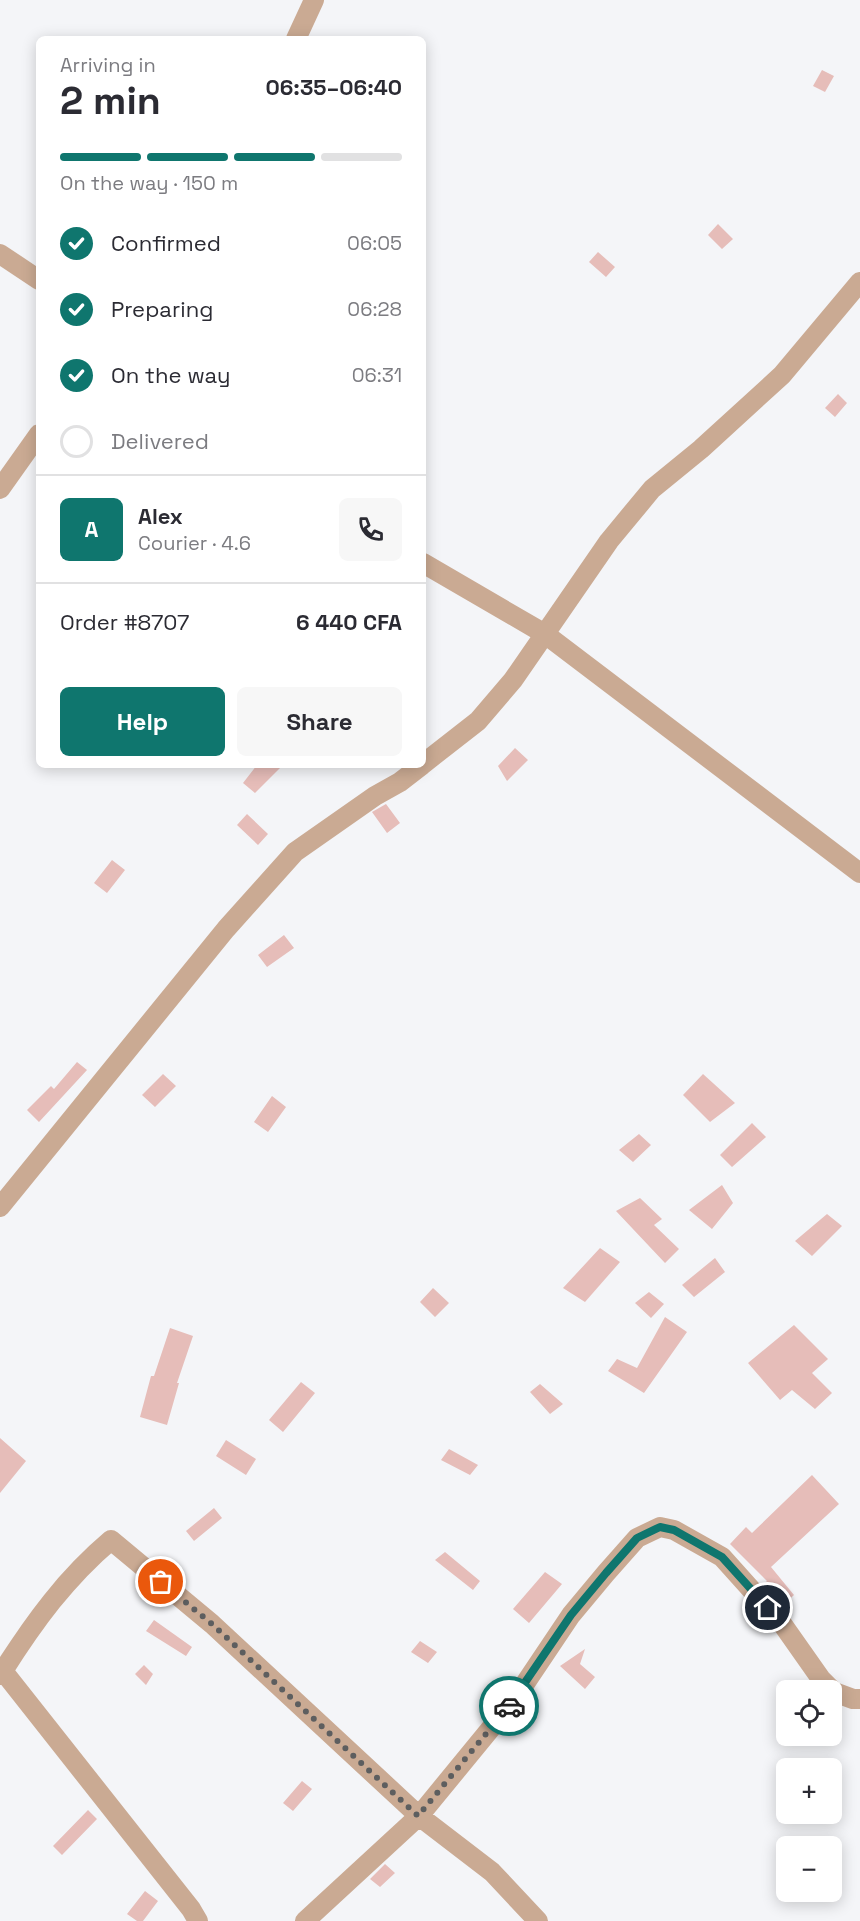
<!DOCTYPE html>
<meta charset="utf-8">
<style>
:root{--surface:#fff;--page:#f7f7f7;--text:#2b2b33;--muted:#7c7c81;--line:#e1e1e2;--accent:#0f766e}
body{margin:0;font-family:"Space Grotesk",sans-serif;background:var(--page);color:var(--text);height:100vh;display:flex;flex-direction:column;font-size:22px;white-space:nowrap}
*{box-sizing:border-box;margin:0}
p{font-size:20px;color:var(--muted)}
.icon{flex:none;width:33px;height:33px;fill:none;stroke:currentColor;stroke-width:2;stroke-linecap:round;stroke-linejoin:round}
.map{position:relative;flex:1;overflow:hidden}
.side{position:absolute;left:36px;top:36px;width:390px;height:732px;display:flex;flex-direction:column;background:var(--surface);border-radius:9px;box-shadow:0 3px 15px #0003}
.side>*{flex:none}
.tools{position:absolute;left:776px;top:1680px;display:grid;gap:12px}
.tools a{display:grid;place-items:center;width:66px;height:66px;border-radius:9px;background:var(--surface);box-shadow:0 3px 15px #0003;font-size:30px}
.pin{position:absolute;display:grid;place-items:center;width:51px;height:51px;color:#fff;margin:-26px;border:3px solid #fff;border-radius:50%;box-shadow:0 2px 6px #0007}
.courier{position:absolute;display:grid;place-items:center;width:60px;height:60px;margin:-30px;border:4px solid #0f766e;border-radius:50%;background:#fff;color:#222;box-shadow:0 2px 8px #0007}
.summary em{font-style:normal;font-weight:800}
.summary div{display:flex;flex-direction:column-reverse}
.summary{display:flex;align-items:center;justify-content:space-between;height:102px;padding:0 24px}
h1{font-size:39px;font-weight:800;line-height:45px}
.bar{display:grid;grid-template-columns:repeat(4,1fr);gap:9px 6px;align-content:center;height:72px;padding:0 24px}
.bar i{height:8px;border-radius:4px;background:var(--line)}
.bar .selected{background:var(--accent)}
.bar p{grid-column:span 4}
.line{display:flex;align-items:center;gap:15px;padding:0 24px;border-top:2px solid var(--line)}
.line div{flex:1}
.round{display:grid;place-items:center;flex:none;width:63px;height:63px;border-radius:9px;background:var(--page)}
ol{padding:0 24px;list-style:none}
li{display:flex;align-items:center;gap:18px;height:66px}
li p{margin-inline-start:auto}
li .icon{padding:6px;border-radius:50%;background:var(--accent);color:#fff;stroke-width:4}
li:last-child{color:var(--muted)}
li i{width:33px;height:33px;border:3px solid var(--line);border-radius:50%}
.cta{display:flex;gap:12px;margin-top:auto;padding:12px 24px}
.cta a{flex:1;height:69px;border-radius:9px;background:var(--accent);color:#fff;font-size:24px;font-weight:800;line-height:69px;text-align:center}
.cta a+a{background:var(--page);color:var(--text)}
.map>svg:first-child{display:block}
.building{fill:#e6bdb9}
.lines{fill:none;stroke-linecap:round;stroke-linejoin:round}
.minor{stroke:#caaa93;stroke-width:20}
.done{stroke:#5d5e5f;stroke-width:6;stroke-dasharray:0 10.8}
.route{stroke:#0f766e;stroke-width:8}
</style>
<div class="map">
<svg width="860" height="1921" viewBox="0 0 860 1921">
<rect width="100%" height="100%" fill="#f4f5f8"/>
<path class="building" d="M822 70 834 76 825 92 813 86Z
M718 224 733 239 722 249 708 235Z
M598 252 615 267 606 277 589 262Z
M838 394 847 403 835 417 825 408Z
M515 748 528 760 507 781 498 766Z
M257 765H283L255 793 243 783Z
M386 804 400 823 387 833 372 812Z
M247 814 268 834 258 845 237 825Z
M112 860 125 870 107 893 94 883Z
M284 935 294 948 267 967 258 955Z
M77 1062 87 1070 39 1122 27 1110 51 1086 54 1089Z
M163 1074 176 1086 155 1107 142 1095Z
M703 1074 735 1103 710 1122 683 1095Z
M272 1096 286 1107 268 1132 254 1122Z
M752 1123 766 1137 732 1167 720 1155Z
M639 1134 651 1145 633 1162 619 1150Z
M722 1185 733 1203 712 1229 689 1210Z
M640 1198 662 1219 654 1225 679 1249 665 1263 616 1211Z
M827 1214 842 1226 812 1256 795 1241Z
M600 1248 620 1262 585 1302 563 1288Z
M715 1258 725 1272 694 1297 682 1285Z
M433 1288 449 1303 435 1317 420 1302Z
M649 1292 664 1304 651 1318 635 1303Z
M665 1317 687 1332 644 1393 608 1371 617 1359 637 1368Z
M794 1325 828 1359 812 1373 832 1393 815 1409 792 1390 780 1400 748 1363Z
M170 1328 193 1336 177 1383H179L167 1425 140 1417 151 1376H154Z
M301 1382 315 1393 283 1432 269 1420Z
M540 1384 563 1404 550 1414 530 1392Z
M0 1438 26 1461 0 1493Z
M226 1440 256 1459 246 1475 216 1456Z
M449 1449 478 1465 470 1475 441 1460Z
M812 1475 839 1504 771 1567 794 1595 782 1606 763 1585 767 1581 730 1544 746 1527 752 1533Z
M214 1508 222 1518 194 1541 186 1531Z
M445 1552 480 1581 473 1590 435 1560Z
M545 1572 562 1584 529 1623 513 1609Z
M154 1620 192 1647 186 1656 146 1631Z
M420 1641 437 1652 428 1663 411 1652Z
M585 1649 580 1664 595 1677 585 1689 560 1666Z
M144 1665 153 1674 146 1685 135 1674Z
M302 1781 312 1789 293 1811 283 1803Z
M88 1810 97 1819 62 1855 53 1846Z
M385 1864 395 1873 380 1887 370 1879Z
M145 1891 158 1901 143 1921H137L127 1914Z"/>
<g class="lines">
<path class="minor" d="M296 39 314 0
M0 254 39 280
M0 489 39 434
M423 563 545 634 860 873
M423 764 478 721 513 680 609 541 652 489 701 449 782 375 860 282
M0 1207 226 929 295 852 375 796 400 782 422 765
M0 1668 3 1671C34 1622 66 1578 111 1540L212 1624 419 1816 305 1921
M0 1675 3 1671 191 1909 198 1921
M538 1921 492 1872 419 1816 514 1700 571 1615 606 1573 637 1538 660 1527 674 1530 722 1557 783 1625 821 1679 834 1692 853 1699H860"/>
</g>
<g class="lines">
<path class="done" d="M161 1582 212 1624 418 1816 509 1706"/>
<path class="route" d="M509 1706 571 1615 606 1573 637 1538 660 1527 674 1530 722 1557 768 1608"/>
</g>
</svg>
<div class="tools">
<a><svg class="icon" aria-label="locate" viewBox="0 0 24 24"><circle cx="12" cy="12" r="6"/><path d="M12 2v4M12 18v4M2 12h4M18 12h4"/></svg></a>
<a>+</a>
<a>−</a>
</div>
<div class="pin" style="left:161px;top:1582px;background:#ea580c"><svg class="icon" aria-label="bag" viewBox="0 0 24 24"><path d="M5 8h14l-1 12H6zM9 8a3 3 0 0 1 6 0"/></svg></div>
<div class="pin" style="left:768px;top:1608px;background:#1f2937"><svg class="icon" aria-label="home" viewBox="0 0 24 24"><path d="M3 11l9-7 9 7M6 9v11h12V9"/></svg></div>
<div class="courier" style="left:509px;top:1706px"><svg class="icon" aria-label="car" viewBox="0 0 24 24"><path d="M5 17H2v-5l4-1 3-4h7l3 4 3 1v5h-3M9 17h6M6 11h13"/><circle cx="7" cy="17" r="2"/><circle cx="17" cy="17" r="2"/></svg></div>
<section class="side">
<div class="summary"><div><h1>2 min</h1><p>Arriving in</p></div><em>06:35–06:40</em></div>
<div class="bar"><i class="selected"></i><i class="selected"></i><i class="selected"></i><i></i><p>On the way · 150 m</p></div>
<ol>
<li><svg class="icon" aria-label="check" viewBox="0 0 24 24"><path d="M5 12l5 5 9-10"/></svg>Confirmed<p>06:05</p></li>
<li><svg class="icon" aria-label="check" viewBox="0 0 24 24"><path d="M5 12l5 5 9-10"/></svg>Preparing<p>06:28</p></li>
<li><svg class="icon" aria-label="check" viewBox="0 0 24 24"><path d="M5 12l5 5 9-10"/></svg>On the way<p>06:31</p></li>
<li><i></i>Delivered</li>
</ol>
<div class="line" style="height:108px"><b class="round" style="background:var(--accent);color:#fff">A</b><div><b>Alex</b><p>Courier · 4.6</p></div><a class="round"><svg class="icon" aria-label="phone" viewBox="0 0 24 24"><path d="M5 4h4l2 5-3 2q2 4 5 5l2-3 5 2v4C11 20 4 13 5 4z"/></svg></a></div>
<div class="line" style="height:78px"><div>Order #8707</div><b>6 440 CFA</b></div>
<div class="cta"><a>Help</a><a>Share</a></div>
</section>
</div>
